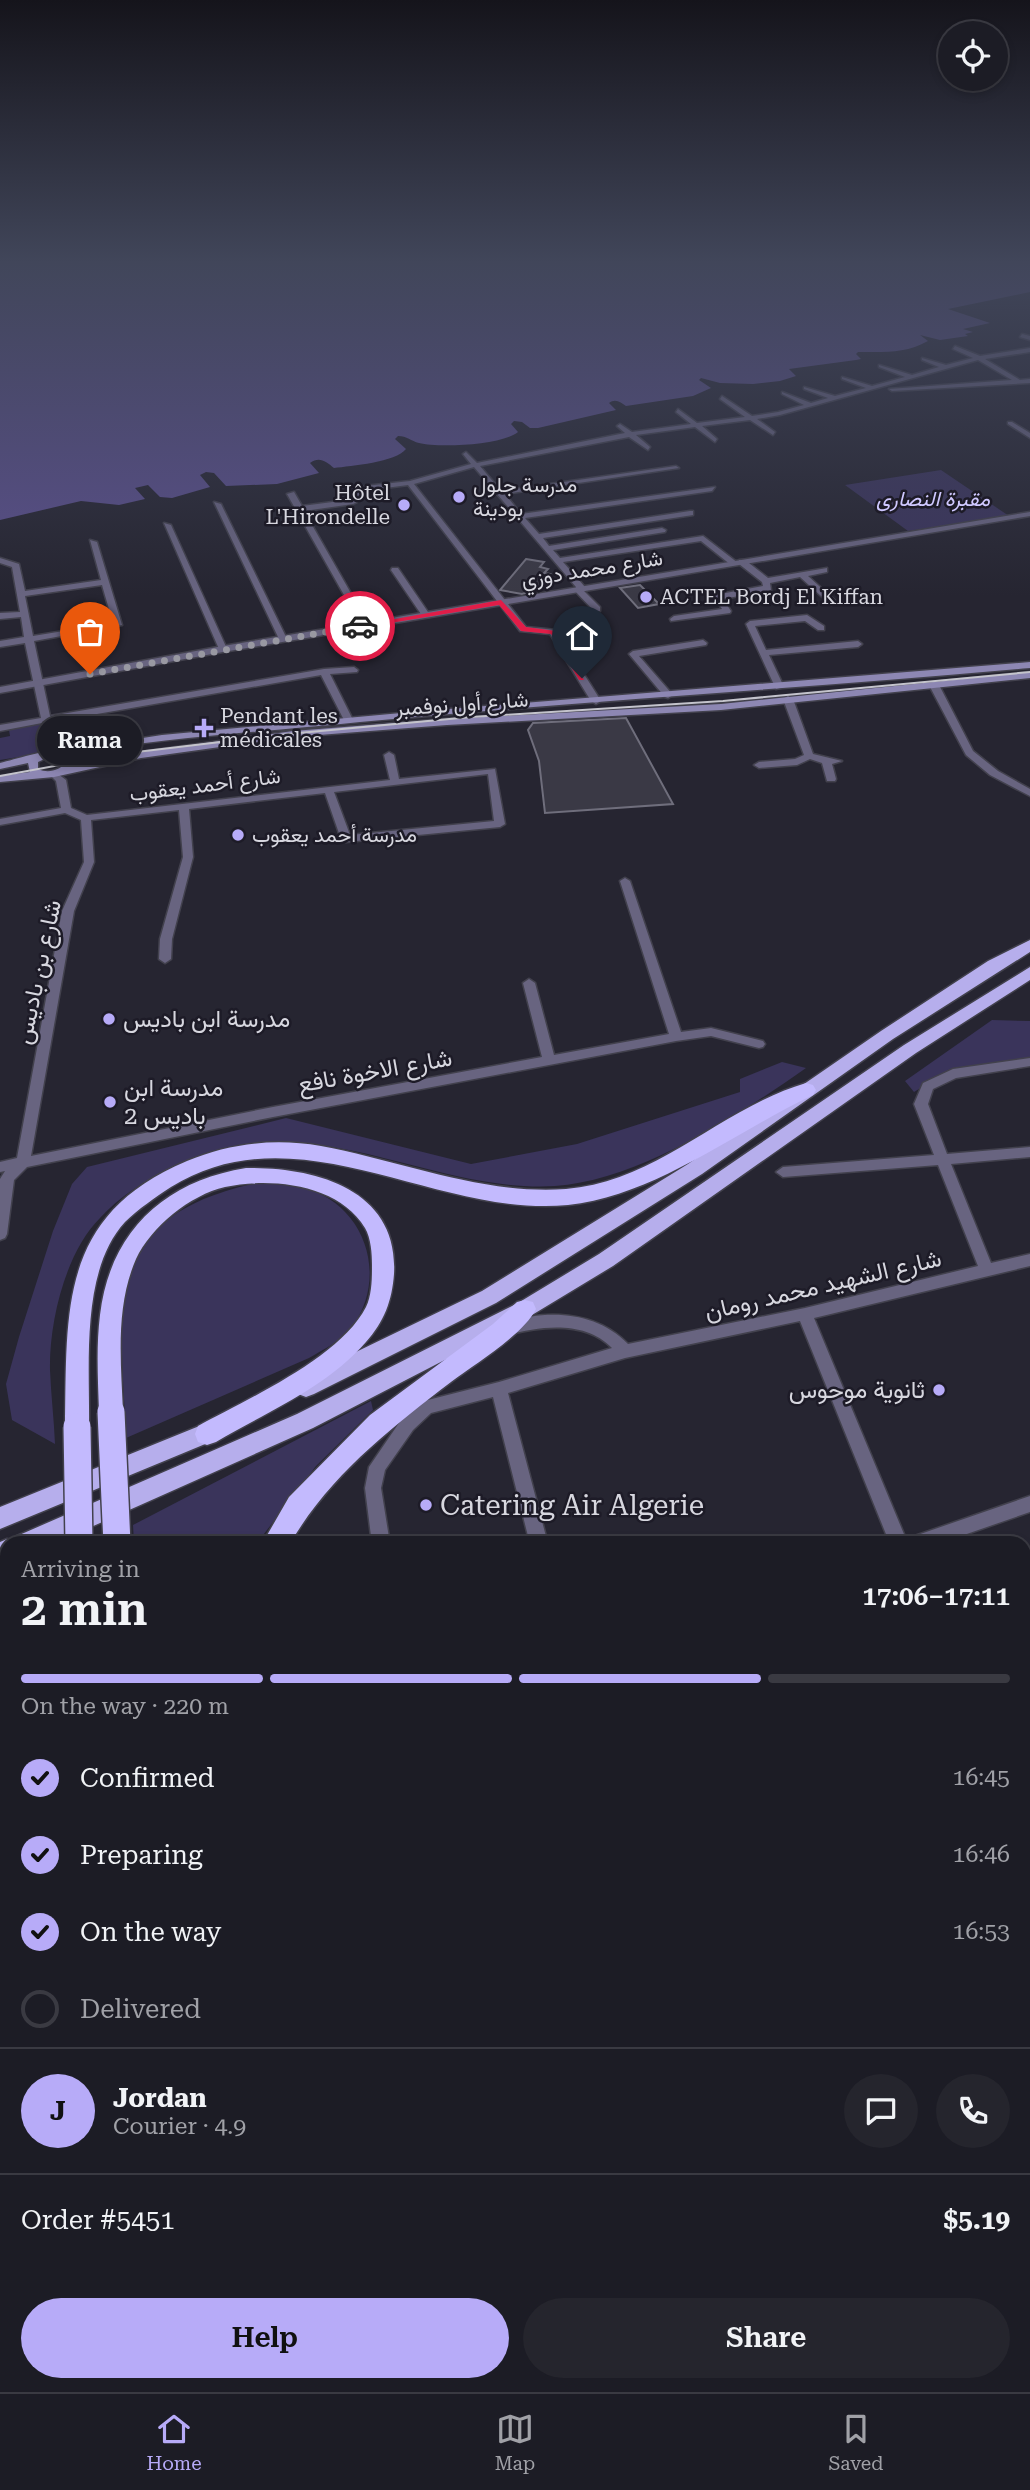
<!DOCTYPE html>
<meta charset="utf-8">
<style>
:root{--surface:#1c1c25;--page:#25252d;--text:#f1f3f6;--muted:#a0a1a7;--line:#3a3a42;--accent:#b7abf8}
body{margin:0;font-family:"Roboto Serif",Vazirmatn,serif;background:var(--page);color:var(--text);height:100vh;display:flex;flex-direction:column;font-size:26px;white-space:nowrap}
*{box-sizing:border-box;margin:0}
p{font-size:23px;color:var(--muted)}
.icon{flex:none;width:38px;height:38px;fill:none;stroke:currentColor;stroke-width:2;stroke-linecap:round;stroke-linejoin:round}
.map{position:relative;flex:1;overflow:hidden}
.drawer{position:absolute;left:0px;top:1536px;width:1031px;height:856px;display:flex;flex-direction:column;background:var(--surface);border-radius:21px 21px 0 0;box-shadow:0 4px 10px #0003,0 0 0 2px var(--line)}
.drawer>*{flex:none}
.fabs{position:absolute;left:938px;top:21px;display:grid;gap:14px}
.fabs a{display:grid;place-items:center;width:70px;height:70px;border-radius:50%;background:var(--surface);box-shadow:0 4px 10px #0003,0 0 0 2px var(--line);font-size:35px}
.pin{position:absolute;display:grid;place-items:center;width:60px;height:60px;color:#fff;margin:-72px -30px;border-radius:50% 50% 50% 0;rotate:-45deg;box-shadow:0 0 7px #0007}
.pin .icon{rotate:45deg}
.courier{position:absolute;display:grid;place-items:center;width:70px;height:70px;margin:-35px;border:5px solid #e11d48;border-radius:50%;background:#fff;color:#222;box-shadow:0 2px 9px #0007}
.bubble{position:absolute;height:49px;border-radius:24px;background:var(--surface);box-shadow:0 4px 10px #0003,0 0 0 2px var(--line);font-size:23px;font-weight:600;line-height:49px;text-align:center}
.summary em{font-style:normal;font-weight:600}
.summary div{display:flex;flex-direction:column-reverse}
.summary{display:flex;align-items:center;justify-content:space-between;height:119px;padding:0 21px}
h1{font-size:46px;font-weight:600;line-height:52px}
.bar{display:grid;grid-template-columns:repeat(4,1fr);gap:10px 7px;align-content:center;height:84px;padding:0 21px}
.bar i{height:9px;border-radius:5px;background:var(--line)}
.bar .selected{background:var(--accent)}
.bar p{grid-column:span 4}
.line{display:flex;align-items:center;gap:18px;padding:0 21px;border-top:2px solid var(--line)}
.line div{flex:1}
.round{display:grid;place-items:center;flex:none;width:74px;height:74px;border-radius:37px;background:var(--page)}
ol{padding:0 21px;list-style:none}
li{display:flex;align-items:center;gap:21px;height:77px}
li p{margin-inline-start:auto}
li .icon{padding:7px;border-radius:50%;background:var(--accent);color:#111;stroke-width:4}
li:last-child{color:var(--muted)}
li i{width:38px;height:38px;border:4px solid var(--line);border-radius:50%}
.cta{display:flex;gap:14px;margin-top:auto;padding:14px 21px}
.cta a{flex:1;height:80px;border-radius:42px;background:var(--accent);color:#111;font-size:28px;font-weight:600;line-height:80px;text-align:center}
.cta a+a{background:var(--page);color:var(--text)}
.menu{display:flex;justify-content:space-around;align-items:center;height:98px;border-top:2px solid var(--line);background:var(--surface);font-size:19px;color:var(--muted)}
.menu a{display:grid;justify-items:center;gap:4px}
.menu .selected{color:var(--accent)}
.map>svg:first-child{display:block}
.green{fill:#3a345b}
.water{fill:#5a4f8b}
.building{fill:#3a3945;stroke:#6f6e7c;stroke-width:2}
.lines{fill:none;stroke-linecap:round;stroke-linejoin:round}
.minor-casing{stroke:#42414d;stroke-width:3}
.tertiary-casing{stroke:#42414d;stroke-width:3}
.secondary-casing{stroke:#42414d;stroke-width:3}
.trunk-casing{stroke:#42414d;stroke-width:3}
.motorway-casing{stroke:#42414d;stroke-width:3}
.minor{fill:#686480;fill-rule:evenodd}
.tertiary{fill:#686480;fill-rule:evenodd}
.secondary{fill:#8d87b3;fill-rule:evenodd}
.trunk{fill:#b6aeec;fill-rule:evenodd}
.motorway{fill:#c3bafe;fill-rule:evenodd}
.tram{stroke:#c4c4cc;stroke-width:2}
.motorway-bridge-casing{stroke:#42414d;stroke-width:30;stroke-linecap:butt}
.motorway-bridge{stroke:#c3bafe;stroke-width:27}
.route{fill:#e11d48}
.done{stroke:#9999a2;stroke-width:7;stroke-dasharray:0 12.6}
.poi-dot{fill:#b7abf8;stroke:#1d1b27;stroke-width:2.5}
.labels{text-anchor:middle;dominant-baseline:central;stroke-width:5;stroke-linejoin:round;paint-order:stroke}
.far-poi-label{font-size:21px;fill:#d7d7df;stroke:#1d1b27;text-anchor:start}
.far-park-label{font-size:21px;font-style:italic;fill:#cfc8ff;stroke:#1d1b27}
.far-street-label{font-size:21px;fill:#d7d7df;stroke:#1d1b27}
.street-label{font-size:24px;fill:#d7d7df;stroke:#1d1b27}
.poi-label{font-size:24px;fill:#d7d7df;stroke:#1d1b27;text-anchor:start}
.near-poi-label{font-size:28px;fill:#d7d7df;stroke:#1d1b27;text-anchor:start}
</style>
<div class="map">
<svg width="1030" height="2392" viewBox="0 0 1030 2392">
<rect width="100%" height="100%" fill="#262531"/>
<path class="green" d="M941 470 1009 516 908 531 845 485Z
M40 724 45 747 38 749 37 754 0 760V738L10 736 9 730Z
M992 1020 1030 1021V1059L953 1068 914 1092 905 1081Z
M782 1062 806 1068C739 1115 638 1181 555 1186 467 1191 387 1150 301 1143 255 1139 209 1149 168 1169 143 1182 119 1197 100 1218 65 1253 49 1323 50 1370 51 1395 54 1420 55 1444L12 1420 6 1384 19 1337 53 1231 72 1184 87 1167 286 1118 471 1164 577 1144 740 1092V1079Z
M252 1184C267 1184 284 1183 300 1187 364 1201 390 1275 352 1327 341 1341 324 1349 309 1358L126 1438C121 1311 98 1219 252 1184Z
M371 1401 373 1410 316 1466 257 1543H134L133 1525Z
M7 1574V1816L0 1807V1577Z"/>
<path class="water" d="M0 261H1030V292L948 309 990 323 963 329 973 332 965 334 968 336 940 340 920 335 928 341C905 354 882 352 858 352L856 354 861 359 856 360 789 369 796 376 780 381 753 384 720 383 701 378 699 380 711 388 693 396 626 406C621 402 615 398 609 403L616 410 538 428H530L522 422 514 421 511 424 518 432C502 445 440 448 419 443 411 441 407 436 398 436L395 439 406 449C396 462 351 466 334 468 326 461 319 456 310 463L319 473 277 484 226 486 214 473 206 472 200 475 210 487 172 498 160 497 148 485 135 488 145 499 119 505 81 501 0 520Z"/>
<path class="building" d="M526 559 544 562 540 567 548 569 544 573 550 574 541 586 535 585 529 592 522 594 500 590Z
M640 585 659 604 638 608 620 588Z
M626 718 673 804 545 813 539 761 528 730 533 723Z"/>
<g class="lines">
<defs>
<path id="minor" d="M1022 334 1030 336V340L1020 337Z
M955 346 980 356 1030 348V352L985 359 1020 380 1030 379V383L892 391 889 389 1012 380 978 360 780 415 757 419 775 432 773 435 750 420 702 426 717 439 715 442 695 427 636 435 650 447 648 450 629 437 480 466 501 491 676 466 679 468 505 494 521 514 715 487 712 491 525 518 539 534 690 511H693V515L543 538 549 546 662 528 666 530 665 532 553 550 560 558 703 536 738 563 731 565 701 541 563 562 585 587 584 591 600 607V611H594L575 591 576 587 474 467 414 484 526 627 556 630 601 701 596 704 591 701 550 634 520 631 408 485 370 490 353 498 357 502 353 504 304 511 369 625 365 628 361 625 287 494 294 492 302 506 348 500 346 495 365 486 410 481 471 464 463 454 466 452 477 463 625 433 617 426 620 424 632 432 691 424 676 412 678 409 697 423 745 417 720 399 722 396 752 416 778 412 804 405 782 394V392L811 403 828 398 804 389V387L835 396 866 388 842 379V377L872 386 905 377 879 367V365L912 375 939 367 922 360V358L946 365 973 358 953 349Z
M1008 422H1012L1030 433V438L1008 424Z
M214 502 221 504 287 639 286 641 279 639Z
M164 523 171 525 227 649 226 651 219 649Z
M90 540 97 542 122 625 34 641 50 716 324 669 354 667 358 670 357 672 330 674 353 720 345 722 321 675 51 722 58 746 52 755 49 756 44 753 48 746 42 723 0 731V725L41 718 25 643 0 647V641L24 637 21 617 0 619V613L20 612 12 567 0 563V558L19 564 25 591 101 580ZM102 585 113 623 33 636 25 596Z
M739 560H745L768 578 827 568V572L808 576 838 603 831 605 800 577 770 583 771 590 723 599 731 611 730 613 671 621 670 619 674 616 722 609 714 597 715 595 763 586 762 582 739 564Z
M392 568H398L430 615 429 617H423L391 570Z
M807 615 824 626V630H818L805 621 755 626 766 650 858 641 862 644 858 647 769 655 784 687 776 689 746 624 750 621Z
M703 640 707 643 706 645 639 656 673 695 668 698 665 697 629 654 633 651Z
M934 682 939 685 973 751 998 771 1030 789V796L990 775 966 755 929 685Z
M788 696 793 699 813 754 842 761 832 764 836 779 835 781H827L822 763 810 759 797 765 759 768 754 765 759 762 795 759 804 755 783 699Z
M389 752 394 755 399 779 495 769 505 824 500 827 346 842 341 839 325 793 189 809 193 857 172 939 171 959 165 963 159 959 160 939 183 857 179 810 91 820 94 862 74 911 31 1156 273 1107 542 1057 523 983 529 979 535 983 554 1055 669 1034 620 881 625 878 630 881 681 1032 711 1028 763 1041 765 1044 763 1047 759 1048 711 1036 676 1041 273 1117 27 1167 14 1180 7 1234 5 1238 0 1240V1179L5 1171 0 1172V1162L17 1158 62 911 84 862 81 820 65 813 0 825V819L61 808 56 781 49 774 54 771 66 780 71 808 87 815 390 780 384 755ZM488 774 494 821 350 835 334 792Z
M1030 1058V1066L956 1078 933 1089 928 1104 947 1154 1030 1147V1157L951 1164 991 1263 1030 1254V1266L814 1318 906 1539 1030 1496V1512L938 1544H890L800 1321 625 1358 508 1393 548 1544H530L493 1397 431 1413 413 1430 385 1470 381 1488 390 1544H372L365 1488 369 1467 401 1420 420 1402 499 1382 612 1348C585 1320 541 1326 507 1335L502 1334 499 1329 502 1324C544 1309 595 1310 628 1344L805 1308 978 1266 938 1165 783 1177 776 1172 783 1167 934 1155 914 1104 923 1083 953 1069Z
M1024 1679H1030V1697H1024Z
M1024 1735 1030 1738V1763L1024 1760Z
M1030 2108V2130L1024 2132V2110Z
M1024 2330 1030 2333V2374L1024 2371Z
M413 2385H439V2392H413Z
M806 2385H837L834 2392H803Z"/>
<path id="tertiary" d="M1030 512V516L223 652 0 693V687L223 646Z"/>
<path id="secondary" d="M1030 662V668C807 688 583 701 360 722 265 732 169 736 76 754L77 765 141 752 293 731 447 719 721 704 1030 672V678L721 710 447 725 293 737 141 758 54 777 0 782V776L30 772 28 763 0 769V763C17 759 50 748 65 750L162 735 412 712ZM60 755 67 758 68 762C59 770 49 774 38 769V762L51 756Z"/>
<path id="trunk" d="M1030 940V952L893 1039 702 1174 496 1303 314 1394 306 1397 298 1394 295 1387 298 1380 482 1291 688 1164 881 1031 988 961Z
M1030 967V980L916 1053 613 1266 532 1315 313 1428 53 1544H7V1563L0 1566V1542L7 1539 14 1542 17 1536 297 1414 518 1303 599 1254 904 1045Z
M219 1418 227 1421 230 1428 227 1435 0 1529V1507Z"/>
<path id="motorway" d="M806 1083 813 1085 816 1090 813 1095C735 1132 655 1196 568 1205 434 1218 299 1108 171 1187 156 1197 138 1209 125 1222 80 1271 90 1366 89 1427L86 1435 77 1438 68 1435 65 1427C67 1308 59 1215 187 1161 230 1143 275 1138 321 1146 402 1161 482 1195 566 1189 657 1182 721 1108 806 1083Z
M246 1168C315 1167 399 1189 394 1274 392 1301 384 1322 366 1342 327 1387 267 1412 216 1442L207 1445 198 1442 195 1434 198 1426C247 1399 340 1358 366 1307 372 1295 372 1278 372 1265 372 1254 371 1238 365 1228 339 1184 270 1177 225 1187 190 1195 151 1227 136 1259 115 1307 121 1362 123 1412L120 1420 111 1423 102 1420 99 1412C98 1380 96 1347 100 1315 110 1231 165 1181 246 1168Z
M525 1300 533 1302 536 1309C523 1335 475 1364 451 1382 391 1428 328 1477 290 1544H262L289 1497 370 1415 493 1324 517 1302Z
M0 1837 7 1840V1878L0 1875Z
M80 2385H118V2392H80Z
M135 2385H173V2392H135Z"/>
</defs>
<use href="#minor" class="minor-casing"/>
<use href="#tertiary" class="tertiary-casing"/>
<use href="#secondary" class="secondary-casing"/>
<use href="#trunk" class="trunk-casing"/>
<use href="#motorway" class="motorway-casing"/>
<use href="#minor" class="minor"/>
<use href="#tertiary" class="tertiary"/>
<use href="#secondary" class="secondary"/>
<use href="#trunk" class="trunk"/>
<use href="#motorway" class="motorway"/>
<path class="tram" d="M0 776 120 754 288 734 471 717 723 701 1030 672"/>
<defs>
<path id="motorway-bridge" d="M111 1412 117 1544
M77 1427 79 1544"/>
</defs>
<use href="#motorway-bridge" class="motorway-bridge-casing"/>
<use href="#motorway-bridge" class="motorway-bridge"/>
</g>
<linearGradient id="sky" x2="0" y2="1"><stop stop-color="#15141b"/><stop offset="0.44" stop-color="#41465a"/><stop offset="1" stop-color="#41465a" stop-opacity="0"/></linearGradient>
<rect width="1030" height="596" fill="url(#sky)"/>
<path class="route" d="M501 600 526 627 556 631 584 680H579L551 634 521 631 499 605 360 628 356 626Z"/>
<g class="lines">
<path class="done" d="M90 674 360 626"/>
</g>
<g class="poi-dot">
<circle cx="459" cy="497" r="7"/>
<circle cx="404" cy="505" r="7"/>
<circle cx="646" cy="597" r="7"/>
<path d="M200.5 717.5h7v7h7v7h-7v7h-7v-7h-7v-7h7z"/>
<circle cx="238" cy="835" r="7"/>
<circle cx="109" cy="1019" r="7"/>
<circle cx="110" cy="1102" r="7"/>
<circle cx="939" cy="1390" r="7"/>
<circle cx="426" cy="1505" r="7"/>
</g>
<g class="labels">
<g class="far-poi-label">
<text x="473" y="485">مدرسة جلول<tspan x="473" dy="24">بودينة</tspan></text>
<text x="390" y="493" text-anchor="end">Hôtel<tspan x="390" dy="24">L'Hirondelle</tspan></text>
<text x="660" y="597">ACTEL Bordj El Kiffan</text>
<text x="220" y="716">Pendant les<tspan x="220" dy="24">médicales</tspan></text>
<text x="252" y="835">مدرسة أحمد يعقوب</text>
</g>
<g class="far-park-label">
<text x="933" y="499">مقبرة النصارى</text>
</g>
<g class="far-street-label">
<text transform="translate(592 569) rotate(-9)">شارع محمد دوزي</text>
<text transform="translate(462 704) rotate(-4)">شارع أول نوفمبر</text>
<text transform="translate(205 785) rotate(-7)">شارع أحمد يعقوب</text>
</g>
<g class="street-label">
<text transform="translate(38 972) rotate(-78)">شارع بن باديس</text>
<text transform="translate(375 1071) rotate(-10)">شارع الاخوة نافع</text>
<text transform="translate(823 1285) rotate(-13)">شارع الشهيد محمد رومان</text>
</g>
<g class="poi-label">
<text x="123" y="1019">مدرسة ابن باديس</text>
<text x="124" y="1088">مدرسة ابن<tspan x="124" dy="28">باديس 2</tspan></text>
<text x="925" y="1390" text-anchor="end">ثانوية موحوس</text>
</g>
<g class="near-poi-label">
<text x="440" y="1505">Catering Air Algerie</text>
</g>
</g>
</svg>
<div class="fabs">
<a><svg class="icon" aria-label="locate" viewBox="0 0 24 24"><circle cx="12" cy="12" r="6"/><path d="M12 2v4M12 18v4M2 12h4M18 12h4"/></svg></a>
</div>
<div class="pin" style="left:90px;top:674px;background:#ea580c"><svg class="icon" aria-label="bag" viewBox="0 0 24 24"><path d="M5 8h14l-1 12H6zM9 8a3 3 0 0 1 6 0"/></svg></div>
<div class="pin" style="left:582px;top:678px;background:#1f2937"><svg class="icon" aria-label="home" viewBox="0 0 24 24"><path d="M3 11l9-7 9 7M6 9v11h12V9"/></svg></div>
<div class="courier" style="left:360px;top:626px"><svg class="icon" aria-label="car" viewBox="0 0 24 24"><path d="M5 17H2v-5l4-1 3-4h7l3 4 3 1v5h-3M9 17h6M6 11h13"/><circle cx="7" cy="17" r="2"/><circle cx="17" cy="17" r="2"/></svg></div>
<div class="bubble" style="left:37px;top:716px;width:105px">Rama</div>
<section class="drawer">
<div class="summary"><div><h1>2 min</h1><p>Arriving in</p></div><em>17:06–17:11</em></div>
<div class="bar"><i class="selected"></i><i class="selected"></i><i class="selected"></i><i></i><p>On the way · 220 m</p></div>
<ol>
<li><svg class="icon" aria-label="check" viewBox="0 0 24 24"><path d="M5 12l5 5 9-10"/></svg>Confirmed<p>16:45</p></li>
<li><svg class="icon" aria-label="check" viewBox="0 0 24 24"><path d="M5 12l5 5 9-10"/></svg>Preparing<p>16:46</p></li>
<li><svg class="icon" aria-label="check" viewBox="0 0 24 24"><path d="M5 12l5 5 9-10"/></svg>On the way<p>16:53</p></li>
<li><i></i>Delivered</li>
</ol>
<div class="line" style="height:126px"><b class="round" style="background:var(--accent);color:#111">J</b><div><b>Jordan</b><p>Courier · 4.9</p></div><a class="round"><svg class="icon" aria-label="chat" viewBox="0 0 24 24"><path d="M4 5h16v11H9l-5 4z"/></svg></a><a class="round"><svg class="icon" aria-label="phone" viewBox="0 0 24 24"><path d="M5 4h4l2 5-3 2q2 4 5 5l2-3 5 2v4C11 20 4 13 5 4z"/></svg></a></div>
<div class="line" style="height:91px"><div>Order #5451</div><b>$5.19</b></div>
<div class="cta"><a>Help</a><a>Share</a></div>
</section>
</div>
<nav class="menu">
<a class="selected"><svg class="icon" aria-label="home" viewBox="0 0 24 24"><path d="M3 11l9-7 9 7M6 9v11h12V9"/></svg>Home</a>
<a><svg class="icon" aria-label="map" viewBox="0 0 24 24"><path d="M3 6l6-2 6 2 6-2v14l-6 2-6-2-6 2zM9 4v14M15 6v14"/></svg>Map</a>
<a><svg class="icon" aria-label="saved" viewBox="0 0 24 24"><path d="M7 4h10v16l-5-4-5 4z"/></svg>Saved</a>
</nav>
